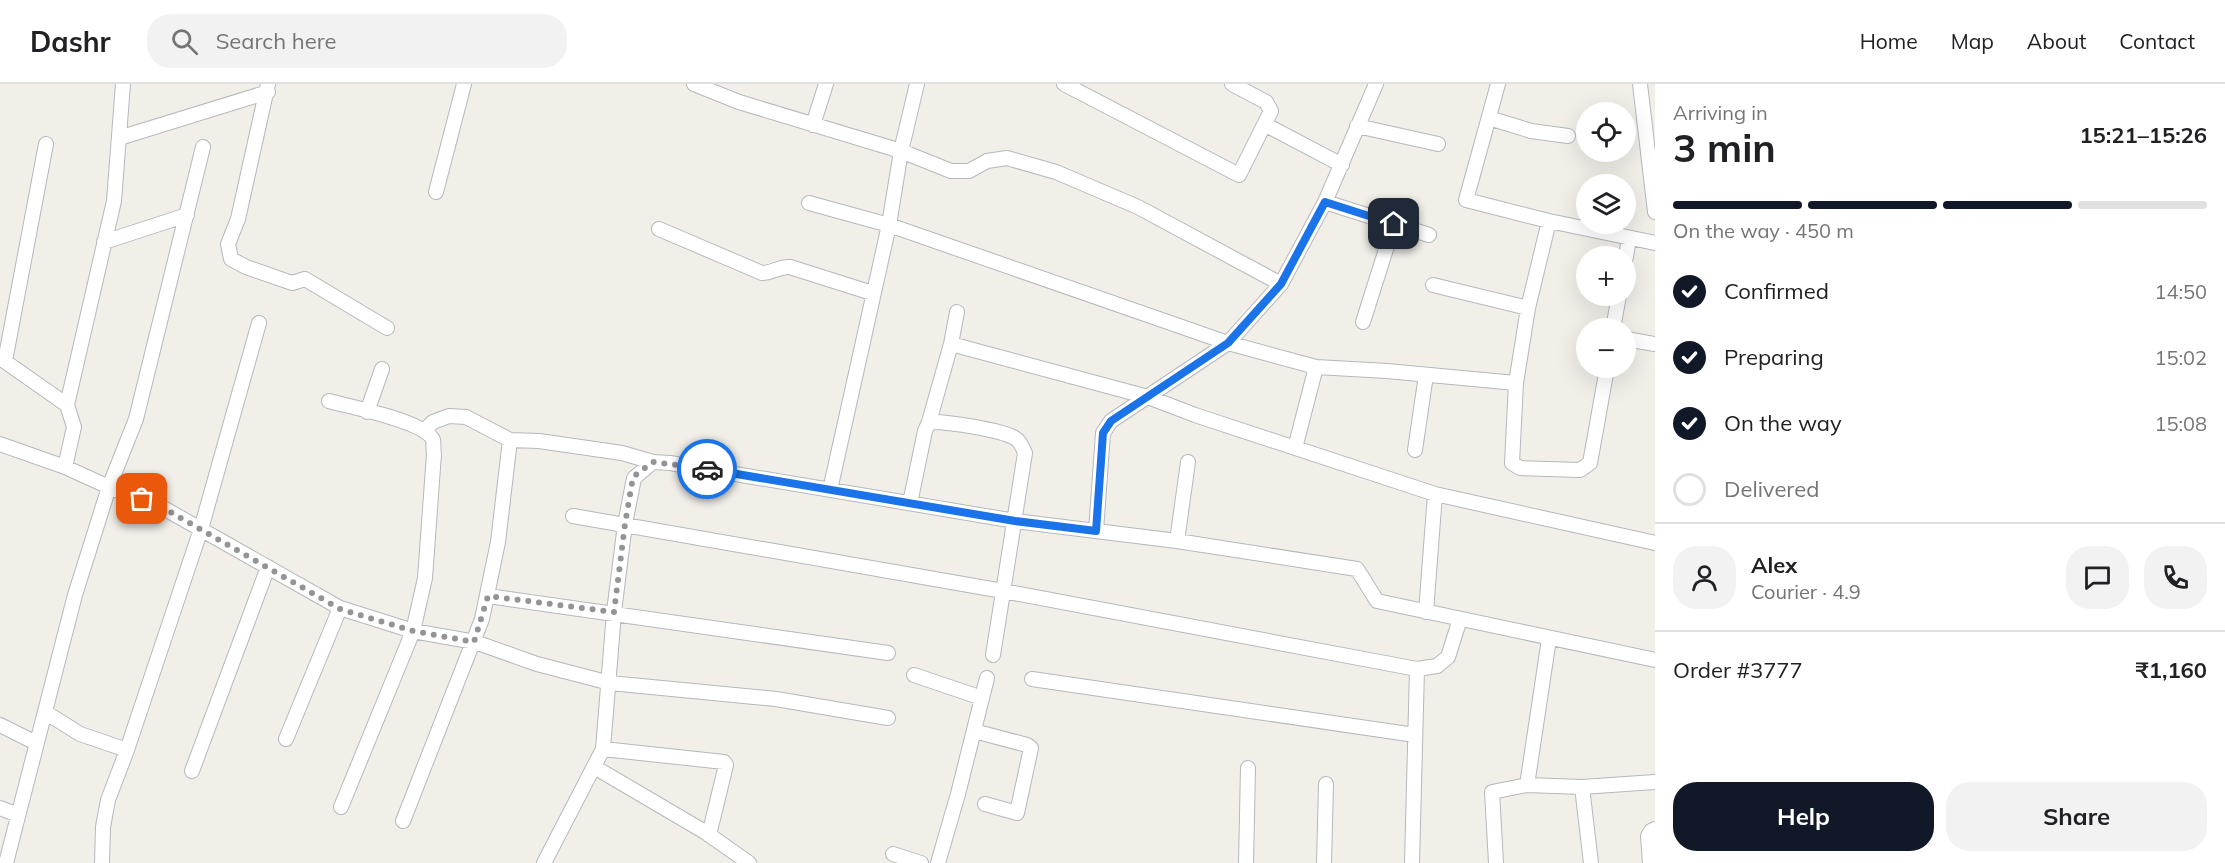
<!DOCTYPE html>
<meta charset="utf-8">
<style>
:root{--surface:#fff;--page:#f2f2f2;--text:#202124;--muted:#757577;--line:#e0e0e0;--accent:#111827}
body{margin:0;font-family:Mulish,sans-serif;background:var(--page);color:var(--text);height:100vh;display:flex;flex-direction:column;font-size:22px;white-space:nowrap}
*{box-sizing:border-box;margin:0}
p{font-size:20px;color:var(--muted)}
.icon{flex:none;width:33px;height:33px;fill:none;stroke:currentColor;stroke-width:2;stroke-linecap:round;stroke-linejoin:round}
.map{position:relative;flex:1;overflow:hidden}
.drawer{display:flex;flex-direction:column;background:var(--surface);width:570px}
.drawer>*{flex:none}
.controls{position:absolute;left:1576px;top:18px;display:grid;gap:12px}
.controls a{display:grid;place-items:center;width:60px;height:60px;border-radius:50%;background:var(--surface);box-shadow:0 6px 24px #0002;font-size:30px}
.pin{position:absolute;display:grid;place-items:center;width:51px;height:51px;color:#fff;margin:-26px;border-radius:12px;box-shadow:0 3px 9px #0006}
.courier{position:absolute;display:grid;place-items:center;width:60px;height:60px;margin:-30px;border:4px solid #1a73e8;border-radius:50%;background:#fff;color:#222;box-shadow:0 2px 8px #0007}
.summary em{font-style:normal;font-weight:700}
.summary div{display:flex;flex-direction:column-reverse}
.summary{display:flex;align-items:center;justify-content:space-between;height:102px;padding:0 18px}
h1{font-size:39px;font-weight:700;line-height:45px}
.bar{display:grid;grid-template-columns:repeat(4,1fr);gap:9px 6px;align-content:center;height:72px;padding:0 18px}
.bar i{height:8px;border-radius:4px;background:var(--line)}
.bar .selected{background:var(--accent)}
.bar p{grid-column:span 4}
.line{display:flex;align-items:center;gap:15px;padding:0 18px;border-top:2px solid var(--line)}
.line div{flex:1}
.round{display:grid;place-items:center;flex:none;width:63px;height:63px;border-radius:24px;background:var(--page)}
ol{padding:0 18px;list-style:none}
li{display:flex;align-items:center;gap:18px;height:66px}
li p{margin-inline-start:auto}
li .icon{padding:6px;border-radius:50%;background:var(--accent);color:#fff;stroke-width:4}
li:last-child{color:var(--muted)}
li i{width:33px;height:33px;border:3px solid var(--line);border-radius:50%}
.action{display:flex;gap:12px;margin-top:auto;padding:12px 18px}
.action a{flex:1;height:69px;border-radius:24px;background:var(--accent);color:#fff;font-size:24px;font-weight:700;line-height:69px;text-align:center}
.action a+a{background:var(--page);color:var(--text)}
header{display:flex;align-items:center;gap:36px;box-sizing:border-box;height:84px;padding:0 30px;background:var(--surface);border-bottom:2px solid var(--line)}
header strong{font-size:28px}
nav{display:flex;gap:33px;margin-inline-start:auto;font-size:21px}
.search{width:420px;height:54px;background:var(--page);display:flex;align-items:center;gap:15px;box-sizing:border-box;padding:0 21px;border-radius:24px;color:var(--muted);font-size:22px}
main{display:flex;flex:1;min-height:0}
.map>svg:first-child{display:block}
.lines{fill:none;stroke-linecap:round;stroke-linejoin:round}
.minor-casing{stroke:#b5b8bc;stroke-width:16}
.minor{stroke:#fff;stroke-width:14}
.done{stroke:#929495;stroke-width:6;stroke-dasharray:0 10.8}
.route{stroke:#1a73e8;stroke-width:8}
</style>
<header>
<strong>Dashr</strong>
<div class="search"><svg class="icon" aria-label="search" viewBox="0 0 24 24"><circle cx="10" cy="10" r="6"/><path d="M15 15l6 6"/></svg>Search here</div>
<nav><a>Home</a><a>Map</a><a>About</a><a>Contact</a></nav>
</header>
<main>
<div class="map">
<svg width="1655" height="779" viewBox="0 0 1655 779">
<rect width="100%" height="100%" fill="#f1efe8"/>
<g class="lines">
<defs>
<path id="minor" d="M268 0 238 135 228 160 231 175 246 183 292 199 305 195 387 244
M694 0 739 18 901 67 951 87H969L987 77 1007 74 1056 88 1138 123 1281 200
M1064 0 1239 91 1271 27 1266 18 1232 0
M1498 0 1466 116 1549 137 1655 159
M1640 0 1655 128
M1489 34 1531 47 1568 52
M813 41 826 0
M1266 41 1342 81
M1357 42 1438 60
M119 54 268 8
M436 108 464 0
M1325 118 1429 151
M809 119 889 141 1228 259 1316 283 1387 287 1516 299 1528 224 1549 137
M659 145 762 189C772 189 780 182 790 183L872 209
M104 158 187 131
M1626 173 1629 154
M1433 201 1528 224
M1363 238 1394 140
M1613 244 1619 212
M1626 255 1655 260
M951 260 1148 313 1195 331 1435 410 1655 459
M0 274 67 321 74 343 65 383
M5 277 46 60
M1516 299 1512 379 1520 384 1580 386 1590 379 1607 284
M329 317C350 323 425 337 433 356 434 360 433 366 434 370L425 494 413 547 341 723
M67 321 114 117 123 0
M367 328 382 285
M929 338 951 260 957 228
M424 347 433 338 449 332 466 333 510 356 539 357 622 369 653 378
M0 360 65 383 109 403 158 421 340 524 413 547 475 558 537 580 610 599 776 615 888 634
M1295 364 1316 283
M1415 366 1426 291
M830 406 889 141 901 67 917 0
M910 419 925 347 929 338C946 337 1001 346 1015 354 1020 357 1023 364 1025 369L993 571
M573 432 1003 507 1417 585
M1096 447 1103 349 1111 337 1228 259 1281 200 1325 118 1376 0
M1177 457 1188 378
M488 512 888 569
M1426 528 1435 410
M914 591 982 614
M1032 595 1415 651
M45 628 80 650 127 666
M0 641 36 659
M974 647 1027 661 1031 664 1017 729 985 720
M286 655 340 524
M603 665 724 678 726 681 709 751
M596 684 705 748 749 779
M192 687 268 483
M1527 701 1582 703 1591 779
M1582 703 1655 698
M0 724 18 731
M403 737 482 535 498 458 510 356
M893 770 921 779
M6 779 75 511 109 403 136 335 203 63
M102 779 103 743 108 716 127 666 201 445 259 239
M544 779 603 665 614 528 625 440 634 394 653 378 670 379 1015 437 1177 457 1357 485 1377 517 1655 576
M938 779 958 710 987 594
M1246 779 1248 684
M1324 779 1326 700
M1412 779 1417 585 1437 582 1448 573 1460 535
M1496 779 1492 708 1527 701 1549 555
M1650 779 1648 752 1651 747 1655 745"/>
</defs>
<use href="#minor" class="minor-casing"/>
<use href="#minor" class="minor"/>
</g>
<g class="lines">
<path class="done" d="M142 415 158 421 340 525 413 547 474 558 488 512 614 528 625 440 633 393 653 378 707 385"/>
<path class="route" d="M707 385 1015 437 1096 447 1103 349 1111 337 1228 259 1281 200 1325 118 1394 140"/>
</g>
</svg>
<div class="controls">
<a><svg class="icon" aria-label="locate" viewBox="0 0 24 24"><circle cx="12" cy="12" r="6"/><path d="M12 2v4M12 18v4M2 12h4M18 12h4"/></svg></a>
<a><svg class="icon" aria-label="layers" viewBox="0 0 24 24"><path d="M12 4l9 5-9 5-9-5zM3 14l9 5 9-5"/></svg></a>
<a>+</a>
<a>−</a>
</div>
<div class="pin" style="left:142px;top:415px;background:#ea580c"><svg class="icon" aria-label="bag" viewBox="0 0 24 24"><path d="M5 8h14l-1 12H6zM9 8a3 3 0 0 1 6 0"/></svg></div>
<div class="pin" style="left:1394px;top:140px;background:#1f2937"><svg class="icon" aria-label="home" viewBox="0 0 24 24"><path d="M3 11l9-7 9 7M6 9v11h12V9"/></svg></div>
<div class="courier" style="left:707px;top:385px"><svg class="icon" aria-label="car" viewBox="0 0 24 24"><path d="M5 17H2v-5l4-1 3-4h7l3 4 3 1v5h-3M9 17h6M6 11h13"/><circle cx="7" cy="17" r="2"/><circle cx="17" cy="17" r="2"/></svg></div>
</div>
<section class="drawer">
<div class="summary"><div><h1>3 min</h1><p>Arriving in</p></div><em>15:21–15:26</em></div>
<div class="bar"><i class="selected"></i><i class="selected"></i><i class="selected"></i><i></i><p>On the way · 450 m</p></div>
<ol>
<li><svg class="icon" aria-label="check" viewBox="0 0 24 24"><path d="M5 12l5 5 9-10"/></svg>Confirmed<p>14:50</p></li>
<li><svg class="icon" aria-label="check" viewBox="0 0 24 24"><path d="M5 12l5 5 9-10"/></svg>Preparing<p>15:02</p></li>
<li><svg class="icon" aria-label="check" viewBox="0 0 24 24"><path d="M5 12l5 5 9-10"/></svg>On the way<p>15:08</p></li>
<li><i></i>Delivered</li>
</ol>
<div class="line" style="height:108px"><a class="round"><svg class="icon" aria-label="person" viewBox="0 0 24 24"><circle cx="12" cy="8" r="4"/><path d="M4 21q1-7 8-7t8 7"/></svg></a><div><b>Alex</b><p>Courier · 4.9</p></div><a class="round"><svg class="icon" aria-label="chat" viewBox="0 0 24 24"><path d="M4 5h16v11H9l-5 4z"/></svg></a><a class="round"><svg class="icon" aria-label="phone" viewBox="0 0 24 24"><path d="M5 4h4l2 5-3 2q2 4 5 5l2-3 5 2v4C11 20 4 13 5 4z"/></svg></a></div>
<div class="line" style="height:78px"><div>Order #3777</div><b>₹1,160</b></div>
<div class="action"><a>Help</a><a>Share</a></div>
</section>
</main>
